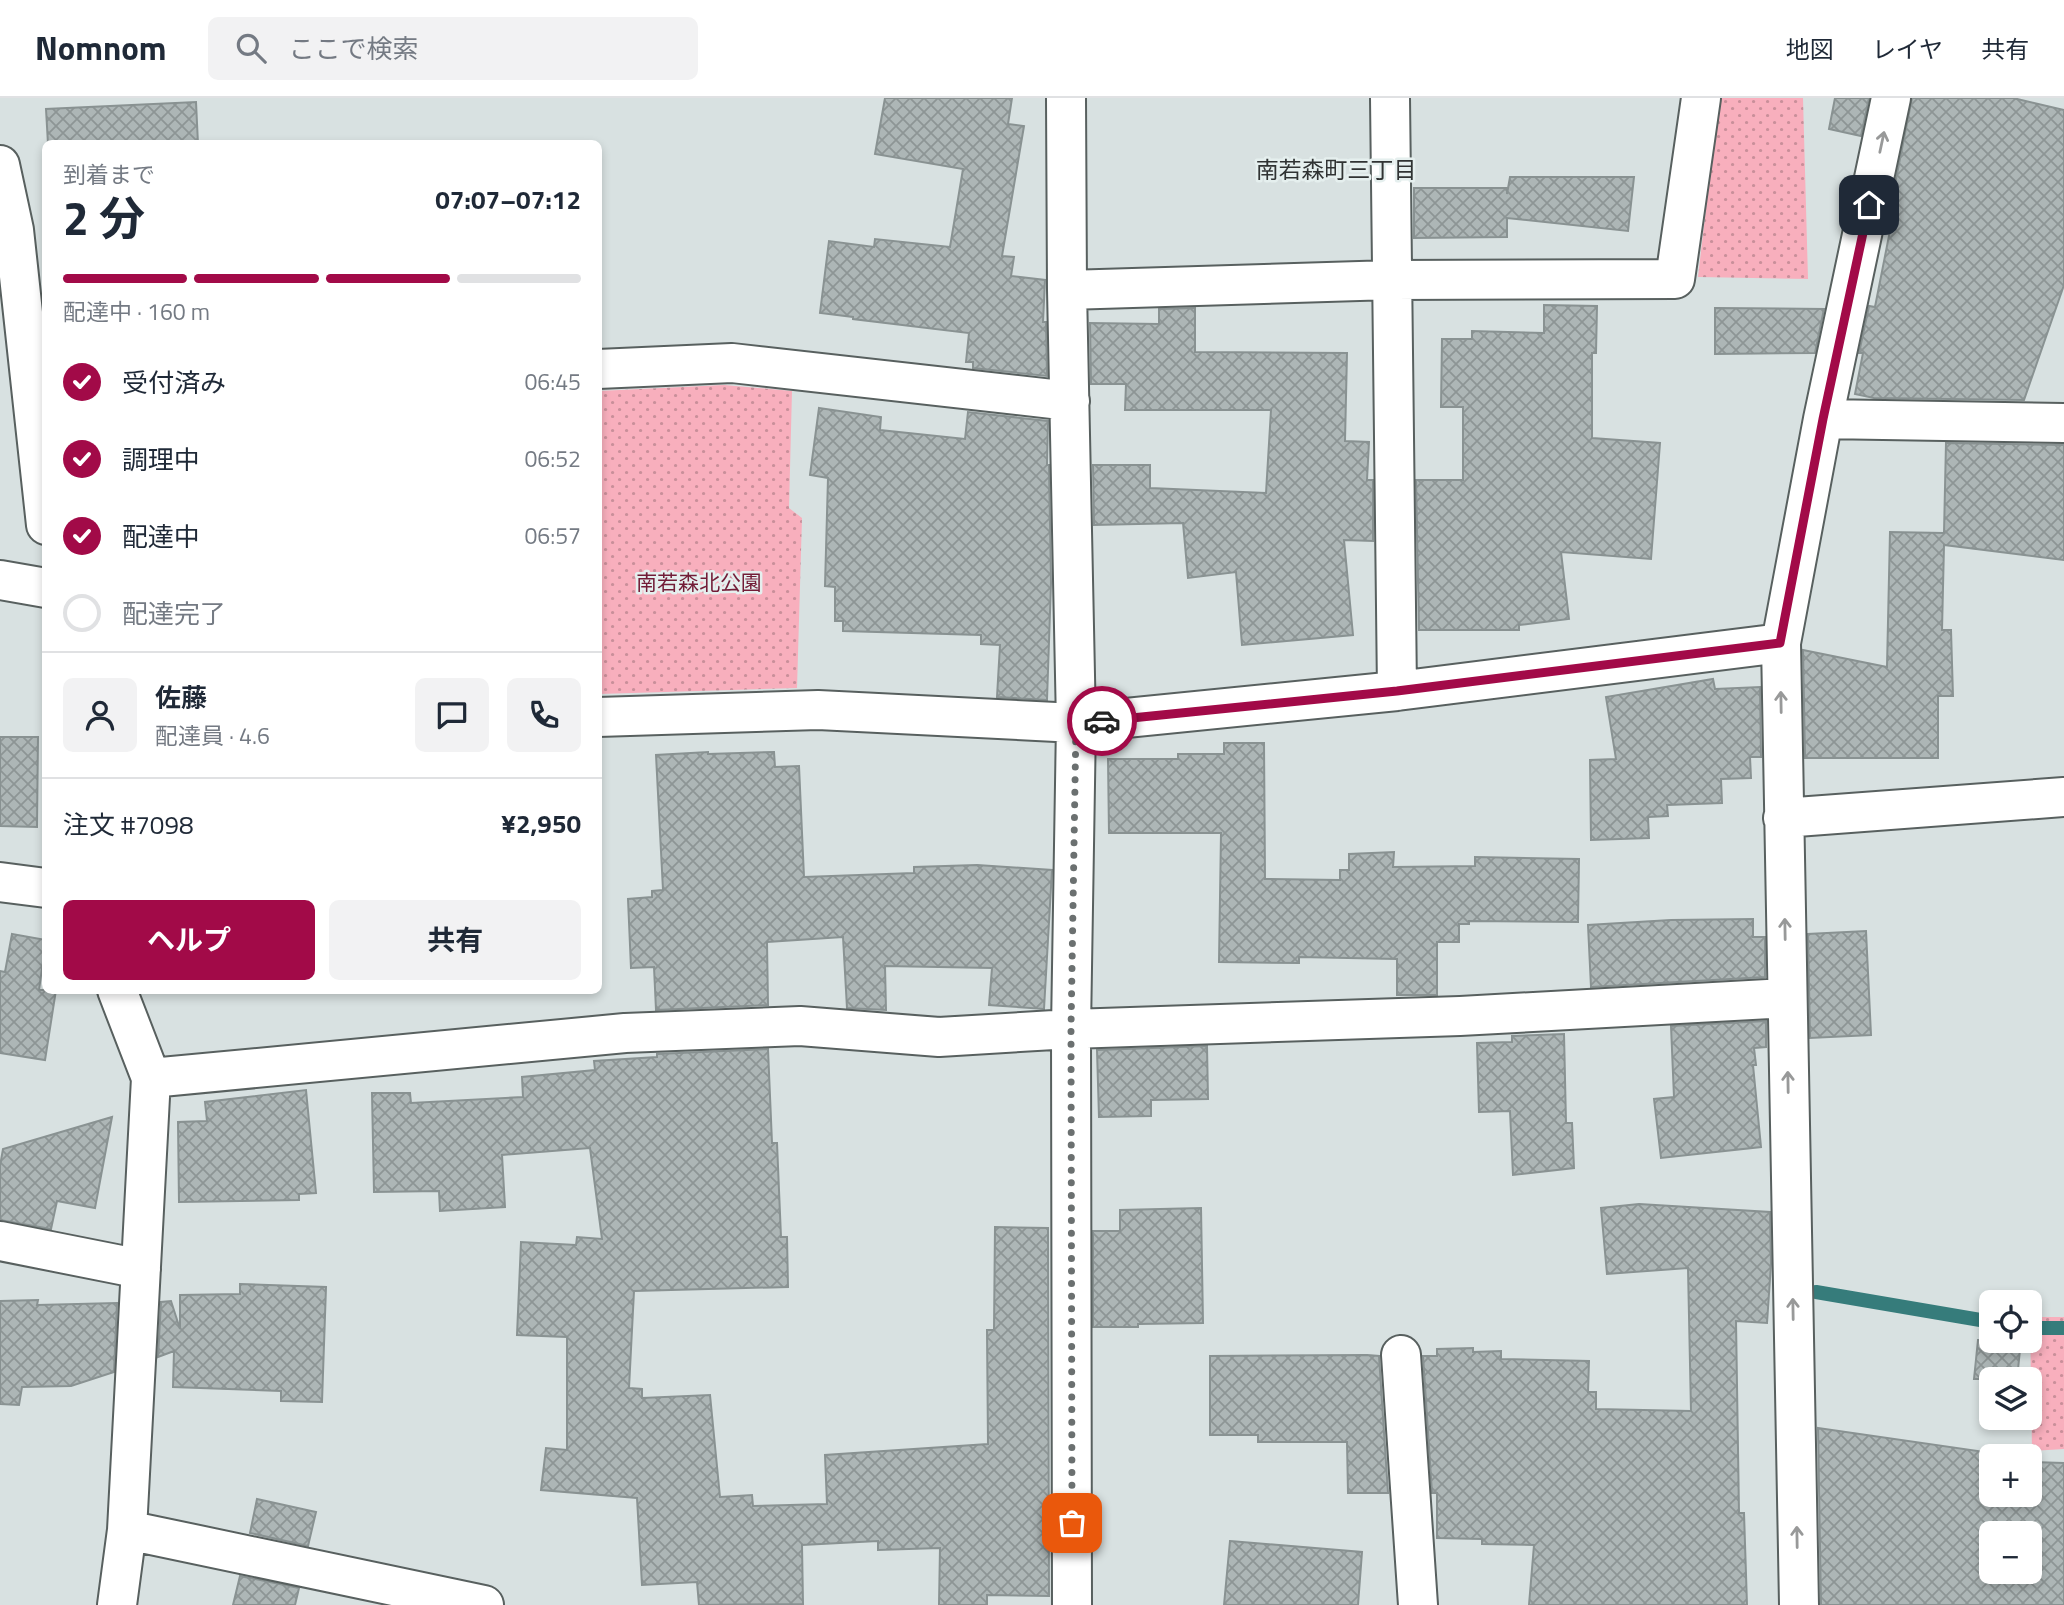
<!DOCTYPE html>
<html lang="ja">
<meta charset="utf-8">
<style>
:root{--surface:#fff;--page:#f2f2f3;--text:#1f2937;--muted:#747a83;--line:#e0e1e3;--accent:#a20a48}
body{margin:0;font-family:"Titillium Web","Noto Sans JP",sans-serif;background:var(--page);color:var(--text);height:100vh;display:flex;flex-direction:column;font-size:26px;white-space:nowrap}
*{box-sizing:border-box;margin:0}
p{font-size:23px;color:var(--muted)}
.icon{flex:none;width:38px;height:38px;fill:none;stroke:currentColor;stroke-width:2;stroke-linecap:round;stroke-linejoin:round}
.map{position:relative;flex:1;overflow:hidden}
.side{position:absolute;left:42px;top:42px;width:560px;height:854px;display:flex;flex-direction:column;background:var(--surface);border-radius:10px;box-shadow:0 4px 10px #0003}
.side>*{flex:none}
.controls{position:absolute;left:1979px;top:1192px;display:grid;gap:14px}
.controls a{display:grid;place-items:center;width:63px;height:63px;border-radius:10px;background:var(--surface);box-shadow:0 4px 10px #0003;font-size:35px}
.pin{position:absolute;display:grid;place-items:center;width:60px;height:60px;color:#fff;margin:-30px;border-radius:14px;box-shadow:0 4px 10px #0006}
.courier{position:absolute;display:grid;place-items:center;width:70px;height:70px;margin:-35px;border:5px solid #a20a48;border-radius:50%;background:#fff;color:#222;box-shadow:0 2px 9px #0007}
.summary em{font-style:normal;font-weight:700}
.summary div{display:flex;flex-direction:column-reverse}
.summary{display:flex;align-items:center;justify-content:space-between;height:119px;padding:0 21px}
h1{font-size:46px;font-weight:700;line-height:52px}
.bar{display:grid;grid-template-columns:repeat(4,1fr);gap:10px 7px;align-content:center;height:84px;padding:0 21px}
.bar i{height:9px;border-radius:5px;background:var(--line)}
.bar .selected{background:var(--accent)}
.bar p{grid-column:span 4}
.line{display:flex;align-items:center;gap:18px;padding:0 21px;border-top:2px solid var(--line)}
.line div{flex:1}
.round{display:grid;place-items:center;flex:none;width:74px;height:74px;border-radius:10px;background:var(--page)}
ol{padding:0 21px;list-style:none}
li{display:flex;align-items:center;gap:21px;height:77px}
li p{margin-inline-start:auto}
li .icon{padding:7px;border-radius:50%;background:var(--accent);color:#fff;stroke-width:4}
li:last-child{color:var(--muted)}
li i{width:38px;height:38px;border:4px solid var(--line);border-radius:50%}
.primary-button{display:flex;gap:14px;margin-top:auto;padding:14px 21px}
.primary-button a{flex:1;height:80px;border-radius:10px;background:var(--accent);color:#fff;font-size:28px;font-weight:700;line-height:80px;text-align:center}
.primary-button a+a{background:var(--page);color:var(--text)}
header{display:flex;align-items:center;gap:42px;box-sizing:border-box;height:98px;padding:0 35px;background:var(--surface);border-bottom:2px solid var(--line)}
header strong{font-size:33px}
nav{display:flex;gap:38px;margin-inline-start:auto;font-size:24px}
.search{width:490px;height:63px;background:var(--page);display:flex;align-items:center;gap:18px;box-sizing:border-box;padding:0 24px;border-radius:10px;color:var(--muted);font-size:26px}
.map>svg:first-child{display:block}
.green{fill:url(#green-dots)}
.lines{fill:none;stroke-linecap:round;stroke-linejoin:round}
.stream{stroke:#367c7b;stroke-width:14}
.building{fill:url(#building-cross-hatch);stroke:#899292;stroke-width:2;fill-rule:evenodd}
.street-casing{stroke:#58605f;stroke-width:42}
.street{stroke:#fff;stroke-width:38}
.oneway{stroke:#989999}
.done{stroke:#6b7070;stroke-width:7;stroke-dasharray:0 12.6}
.route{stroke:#a20a48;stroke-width:9}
.labels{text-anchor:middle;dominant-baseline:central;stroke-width:5;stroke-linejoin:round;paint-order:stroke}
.park-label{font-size:21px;fill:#721c37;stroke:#e5efee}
.neighbourhood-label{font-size:23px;fill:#303333;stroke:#e5efee}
</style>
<header>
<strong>Nomnom</strong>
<div class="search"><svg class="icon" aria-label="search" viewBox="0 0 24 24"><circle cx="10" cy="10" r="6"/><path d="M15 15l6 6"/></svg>ここで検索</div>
<nav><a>地図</a><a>レイヤ</a><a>共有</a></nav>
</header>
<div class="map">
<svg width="2064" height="1507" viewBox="0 0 2064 1507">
<defs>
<pattern id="green-dots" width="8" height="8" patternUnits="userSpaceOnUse" patternTransform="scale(1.75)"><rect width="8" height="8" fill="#f8afbd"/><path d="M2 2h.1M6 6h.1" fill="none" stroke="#c98f9a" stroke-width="1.8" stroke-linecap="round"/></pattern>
<pattern id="building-cross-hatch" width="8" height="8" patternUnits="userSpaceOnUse" patternTransform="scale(1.75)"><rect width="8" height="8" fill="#adb6b6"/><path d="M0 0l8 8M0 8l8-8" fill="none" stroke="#8d9595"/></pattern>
</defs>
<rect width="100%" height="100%" fill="#d8e1e1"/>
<path class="green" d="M1719 0H1803L1808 181 1698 179Z
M724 287 792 293 789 410 802 420 797 590 599 596V293Z
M2030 1219H2064V1351L2032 1353Z"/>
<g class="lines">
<path class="stream" d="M1816 1194 1992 1224
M2030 1230H2064"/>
</g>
<path class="building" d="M885 0H1012L1008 26 1024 28 1002 158 1014 159 1011 178 1045 182 1043 224H1046L1047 278 973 270V264H966L969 235 853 221V219L820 215 829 143 874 149 875 141 950 149 963 71 875 56Z
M1835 0H1869L1861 38 1829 31Z
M1912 0H2013L2064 12V187L2024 302 1874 300 1855 296 1863 255H1859L1869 208 1875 209 1898 92 1894 91Z
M196 4 198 46H48L46 11Z
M1510 79H1634L1628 133 1507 120V139L1414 140V90H1507V96Z
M1544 207 1597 208 1596 255H1592V340L1660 345 1651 461 1561 454 1569 521 1519 527V532H1419L1416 382H1463V309H1441L1442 241H1472V233L1544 235Z
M1195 210V254L1347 255 1345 343 1369 344 1367 382H1373V443L1344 442 1353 537 1242 547 1236 474 1188 480 1183 425 1094 427 1093 367H1150V390L1266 395 1271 312H1125L1126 286H1091L1090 225 1159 226V211Z
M1715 210 1824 211 1815 255 1715 256Z
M819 310 881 319 880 332 965 341 968 314 1048 323 1047 367H1049L1051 485 1047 602 997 599 1000 547 981 546V537L843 533V523H835V489L825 488 828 380 810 377Z
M1946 345 2064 347V462L1944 447 1942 532H1951L1953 598H1938V660H1805L1803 552 1887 569 1890 434 1944 435Z
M1713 581 1715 591 1760 589 1761 659H1750L1751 680 1721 681 1722 705 1667 707 1668 718 1648 719 1649 740 1591 742 1590 662 1616 661 1606 599Z
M0 639H38L37 729 0 728Z
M1224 645H1264L1265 781 1340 782V772H1349V756L1394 754 1393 769 1475 768V759L1579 761 1578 824 1469 823V826H1459V844H1437V897H1397V861L1299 859V865L1219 864 1221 735H1109L1108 661H1178V656H1224Z
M708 654V656L774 654 775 669 799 668 804 779 914 775V769L977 767 1052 772 1044 911 989 907 992 870 885 868 886 912 847 910 843 839 767 844 768 907 656 912 654 869 631 870 628 801 652 799V793L663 792 656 657Z
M1753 821V839H1765V879L1591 889 1588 827 1671 822Z
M1866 833 1871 937 1810 940 1808 836Z
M12 836 46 842 39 892H56L45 962 0 955V873L5 874Z
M1766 923V949L1754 950 1756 967H1753L1761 1049 1661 1060 1654 1001 1674 999 1671 928Z
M1564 936 1566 1025H1572L1574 1070 1513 1077 1510 1013 1479 1014 1477 945 1512 944V938Z
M1207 948 1208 1001 1151 1002V1018L1099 1019 1097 952Z
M768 951 772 1045H777L781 1139H787L788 1189 634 1193 629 1290 642 1291V1300L710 1297 720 1399 752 1397 753 1408 827 1406 825 1357 988 1346 987 1232H994L995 1129 1048 1130 1049 1498 987 1497V1507H939L940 1450 878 1452V1443L802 1447 803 1506 699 1507 697 1484 642 1487 637 1400 541 1392 546 1350 567 1352V1239L517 1237 521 1144 576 1147 577 1139 602 1141 590 1050 502 1057 505 1109 440 1113 439 1093 374 1094 372 995H410L411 1005 523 999 522 979 595 972 594 963 657 959V956Z
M306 992 316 1095 299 1096V1102L179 1104 178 1024 207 1023 205 1004Z
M112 1019 95 1110 57 1103 51 1131 0 1122V1068L3 1051Z
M1639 1106 1770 1114 1771 1166 1767 1225 1736 1223 1739 1415H1744L1747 1507H1529L1534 1447 1482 1446V1441L1437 1440V1395H1432L1423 1258H1437V1251L1473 1250V1254L1501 1253V1261L1589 1263 1588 1294H1596V1311L1691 1313 1688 1170 1607 1176 1601 1110Z
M1201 1110 1203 1225 1138 1226V1229H1093V1133H1120V1112Z
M240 1186 326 1189 322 1304 281 1303V1293L173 1289 174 1253 158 1259 161 1204 171 1203 180 1231V1197L240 1196Z
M38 1202 37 1207 117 1205 114 1274 71 1288 22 1289 19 1307 0 1306V1203Z
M1978 1242H2021L2017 1281H1974Z
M1367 1257 1379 1258 1388 1395H1348L1347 1344H1258V1337H1210V1258Z
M1818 1330 1992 1355V1396H2030V1364L2064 1365V1507H1821ZM1992 1435H2030V1474H1992Z
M257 1401 316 1414 308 1448 250 1435Z
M1230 1443 1362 1454 1358 1507H1224Z
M240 1478 299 1490 295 1507H233Z"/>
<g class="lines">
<defs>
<path id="street" d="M1066 0 1067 192 1076 625 1071 931 1072 1507
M1390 0 1397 593
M0 67 14 132 46 427
M1067 192 1392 182 1675 181 1701 0
M598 271 732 265 1070 303
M1823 321 2064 325
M0 482 46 490
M598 619 818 612 1076 625 1397 593 1781 545
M1783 720 2064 699
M0 784 46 790
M151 980 625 935 800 928 939 939 1071 931 1460 918 1787 900
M0 1143 141 1171
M1401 1257 1418 1507
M127 1432 484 1507
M117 1507 127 1432 151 980 117 892
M1799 1507 1781 545 1823 321 1891 0"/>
</defs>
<use href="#street" class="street-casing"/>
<use href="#street" class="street"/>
</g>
<defs><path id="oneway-shaft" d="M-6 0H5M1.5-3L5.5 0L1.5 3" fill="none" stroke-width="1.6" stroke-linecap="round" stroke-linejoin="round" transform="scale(1.75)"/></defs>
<g class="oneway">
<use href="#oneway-shaft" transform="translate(1882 44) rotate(-78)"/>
<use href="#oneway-shaft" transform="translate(1781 604) rotate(-91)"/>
<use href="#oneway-shaft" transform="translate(1785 831) rotate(-91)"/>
<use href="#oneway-shaft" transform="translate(1788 984) rotate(-91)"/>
<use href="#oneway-shaft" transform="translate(1793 1211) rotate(-91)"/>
<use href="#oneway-shaft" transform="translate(1797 1439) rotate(-91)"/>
</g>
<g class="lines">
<path class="done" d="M1072 1425 1071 931 1076 625 1102 623"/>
<path class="route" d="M1102 623 1397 593 1780 545 1823 321 1869 107"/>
</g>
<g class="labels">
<g class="park-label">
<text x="699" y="484">南若森北公園</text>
</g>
<g class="neighbourhood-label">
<text x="1336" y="71">南若森町三丁目</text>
</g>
</g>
</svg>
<div class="controls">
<a><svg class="icon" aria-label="locate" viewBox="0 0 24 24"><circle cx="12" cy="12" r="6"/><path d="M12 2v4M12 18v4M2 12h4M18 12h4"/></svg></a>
<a><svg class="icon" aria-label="layers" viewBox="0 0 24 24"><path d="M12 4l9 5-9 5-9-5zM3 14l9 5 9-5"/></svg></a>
<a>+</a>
<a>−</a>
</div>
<div class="pin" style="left:1072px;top:1425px;background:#ea580c"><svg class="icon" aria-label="bag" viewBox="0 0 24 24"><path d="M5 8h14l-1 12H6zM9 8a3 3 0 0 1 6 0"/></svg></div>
<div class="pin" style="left:1869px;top:107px;background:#1f2937"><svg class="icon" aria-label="home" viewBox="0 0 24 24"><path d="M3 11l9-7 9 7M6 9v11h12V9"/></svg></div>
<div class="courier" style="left:1102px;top:623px"><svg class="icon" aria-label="car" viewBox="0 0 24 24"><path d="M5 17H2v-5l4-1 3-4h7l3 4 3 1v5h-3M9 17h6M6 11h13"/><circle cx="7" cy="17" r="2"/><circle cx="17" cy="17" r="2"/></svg></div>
<section class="side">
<div class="summary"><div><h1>2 分</h1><p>到着まで</p></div><em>07:07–07:12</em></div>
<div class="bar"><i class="selected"></i><i class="selected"></i><i class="selected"></i><i></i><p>配達中 · 160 m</p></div>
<ol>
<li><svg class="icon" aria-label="check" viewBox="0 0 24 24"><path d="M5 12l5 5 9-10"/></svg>受付済み<p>06:45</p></li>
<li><svg class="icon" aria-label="check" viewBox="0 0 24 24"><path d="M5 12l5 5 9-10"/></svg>調理中<p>06:52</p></li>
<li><svg class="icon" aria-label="check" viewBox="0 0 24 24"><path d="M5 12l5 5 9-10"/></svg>配達中<p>06:57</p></li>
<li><i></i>配達完了</li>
</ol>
<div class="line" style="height:126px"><a class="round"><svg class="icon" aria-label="person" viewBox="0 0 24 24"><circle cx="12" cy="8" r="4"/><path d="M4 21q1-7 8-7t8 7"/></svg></a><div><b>佐藤</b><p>配達員 · 4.6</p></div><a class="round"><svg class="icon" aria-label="chat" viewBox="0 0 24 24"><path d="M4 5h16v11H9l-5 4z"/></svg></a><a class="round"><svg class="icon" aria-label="phone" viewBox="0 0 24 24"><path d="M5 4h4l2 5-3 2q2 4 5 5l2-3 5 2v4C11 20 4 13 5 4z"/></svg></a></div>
<div class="line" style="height:91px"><div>注文 #7098</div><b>¥2,950</b></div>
<div class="primary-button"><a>ヘルプ</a><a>共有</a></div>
</section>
</div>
